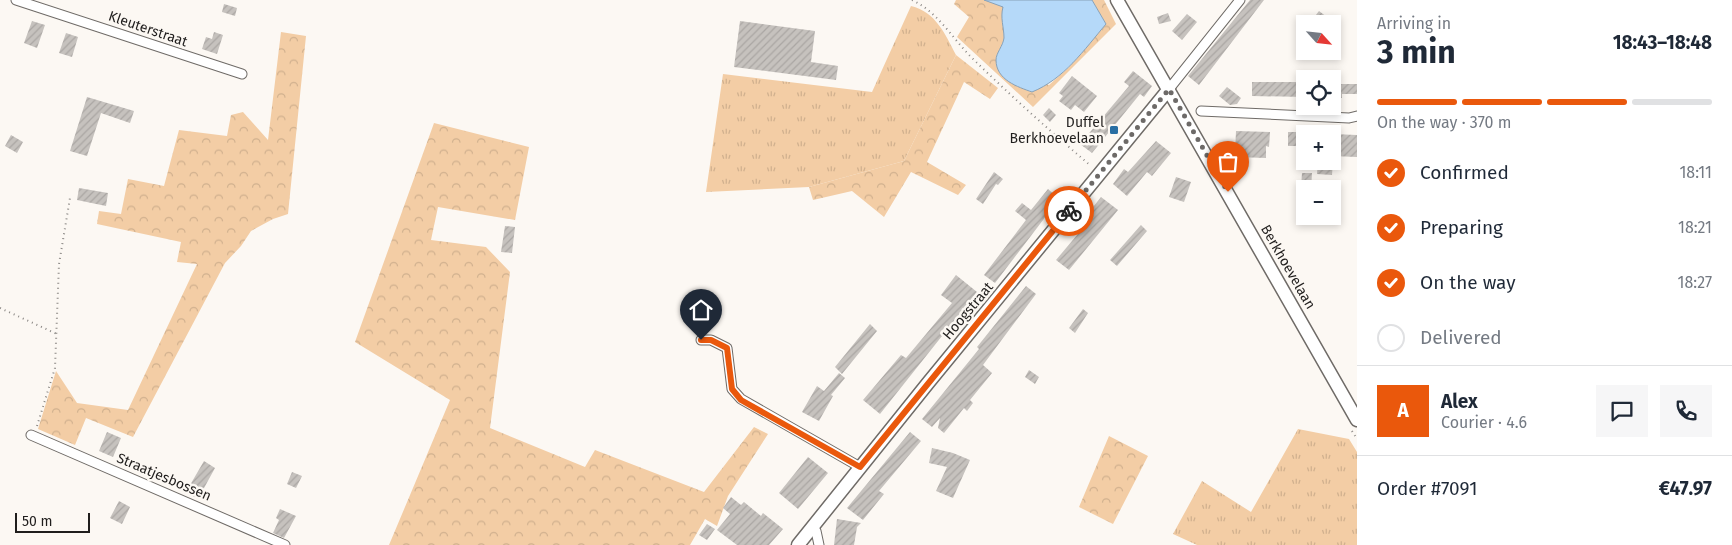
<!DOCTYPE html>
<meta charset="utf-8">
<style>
:root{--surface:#fff;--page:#f6f6f7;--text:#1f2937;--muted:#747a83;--line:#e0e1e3;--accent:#ea580c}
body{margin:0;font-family:"Fira Sans",sans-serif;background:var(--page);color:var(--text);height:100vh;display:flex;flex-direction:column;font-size:19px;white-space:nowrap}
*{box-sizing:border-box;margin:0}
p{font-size:16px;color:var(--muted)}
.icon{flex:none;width:28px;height:28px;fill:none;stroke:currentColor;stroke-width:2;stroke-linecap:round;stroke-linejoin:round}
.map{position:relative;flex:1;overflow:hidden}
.panel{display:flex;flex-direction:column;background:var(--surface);width:375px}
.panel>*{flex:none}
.needle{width:32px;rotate:117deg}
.tools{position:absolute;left:1296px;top:15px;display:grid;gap:10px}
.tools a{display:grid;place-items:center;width:45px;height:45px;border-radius:0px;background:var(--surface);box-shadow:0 2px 8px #0003;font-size:25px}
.scale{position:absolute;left:15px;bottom:12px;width:75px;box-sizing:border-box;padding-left:5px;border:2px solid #201e1d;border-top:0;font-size:14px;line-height:18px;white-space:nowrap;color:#201e1d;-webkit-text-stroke:4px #fcf8f3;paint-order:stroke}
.pin{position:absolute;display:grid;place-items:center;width:42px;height:42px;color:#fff;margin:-51px -21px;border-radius:50% 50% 50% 0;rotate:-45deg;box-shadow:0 0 5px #0007}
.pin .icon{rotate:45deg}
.courier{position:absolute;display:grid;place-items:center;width:50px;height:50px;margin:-25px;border:4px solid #ea580c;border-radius:50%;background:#fff;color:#222;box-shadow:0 1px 6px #0007}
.overview em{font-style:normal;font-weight:700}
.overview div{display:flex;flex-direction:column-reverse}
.overview{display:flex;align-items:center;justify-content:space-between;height:85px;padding:0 20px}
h1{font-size:32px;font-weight:700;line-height:38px}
.bar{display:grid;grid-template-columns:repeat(4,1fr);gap:8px 5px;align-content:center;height:60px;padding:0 20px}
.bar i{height:6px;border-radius:4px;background:var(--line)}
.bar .selected{background:var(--accent)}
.bar p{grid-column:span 4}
.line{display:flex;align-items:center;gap:12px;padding:0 20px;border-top:1px solid var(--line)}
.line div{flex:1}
.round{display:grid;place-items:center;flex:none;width:52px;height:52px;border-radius:0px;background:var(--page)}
ol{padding:0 20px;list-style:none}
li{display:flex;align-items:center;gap:15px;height:55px}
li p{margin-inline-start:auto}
li .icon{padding:5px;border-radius:50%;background:var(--accent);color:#fff;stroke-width:4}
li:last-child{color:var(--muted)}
li i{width:28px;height:28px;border:2px solid var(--line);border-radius:50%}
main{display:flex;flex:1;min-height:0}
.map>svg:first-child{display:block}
.grass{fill:url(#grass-tufts)}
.forest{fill:url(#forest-crowns)}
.water{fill:#b5d9f9;stroke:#88a1b7}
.building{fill:url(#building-hatch)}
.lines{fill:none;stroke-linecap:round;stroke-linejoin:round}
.street-casing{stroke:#6f6b67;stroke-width:11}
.secondary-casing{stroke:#6f6b67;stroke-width:15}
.path{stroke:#8a8784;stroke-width:2;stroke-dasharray:1 4;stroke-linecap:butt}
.street{stroke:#fff;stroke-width:9}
.secondary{stroke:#fff;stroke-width:12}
.done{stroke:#6d6a68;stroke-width:5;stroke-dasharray:0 9}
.route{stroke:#ea580c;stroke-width:6}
.poi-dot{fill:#286ea3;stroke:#fcf8f3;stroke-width:2}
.labels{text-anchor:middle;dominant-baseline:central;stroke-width:5;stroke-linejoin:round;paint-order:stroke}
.street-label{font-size:14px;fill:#201e1d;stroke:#fcf8f3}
.poi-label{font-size:14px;fill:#201e1d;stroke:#fcf8f3;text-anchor:end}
</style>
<main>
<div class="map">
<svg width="1357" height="545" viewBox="0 0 1357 545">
<defs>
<pattern id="grass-tufts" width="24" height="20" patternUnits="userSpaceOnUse" patternTransform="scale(1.25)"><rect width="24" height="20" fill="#f3cda5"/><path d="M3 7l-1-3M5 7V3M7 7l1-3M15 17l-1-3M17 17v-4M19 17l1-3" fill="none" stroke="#d0b08e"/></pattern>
<pattern id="forest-crowns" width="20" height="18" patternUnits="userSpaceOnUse" patternTransform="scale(1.25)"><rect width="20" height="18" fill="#f3cda5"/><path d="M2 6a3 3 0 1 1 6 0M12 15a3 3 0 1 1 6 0" fill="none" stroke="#d0b08e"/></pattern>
<pattern id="building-hatch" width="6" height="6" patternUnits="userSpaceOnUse" patternTransform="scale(1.25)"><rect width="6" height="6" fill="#c6c2be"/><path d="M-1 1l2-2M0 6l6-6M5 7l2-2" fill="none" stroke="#aaa6a3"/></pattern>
</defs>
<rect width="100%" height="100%" fill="#fcf8f3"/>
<path class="grass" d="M911 6C936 12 945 34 956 55L904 161 809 187 706 192 723 74 872 92Z
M1298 429 1349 439 1357 452V545H1197L1173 534 1202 481 1251 512Z"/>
<path class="forest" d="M956 0H984L1003 6 1004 39 996 60 1049 85 1069 67 1106 24 1092 0H1104L1116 24 1033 107 957 37 969 17 954 4Z
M281 32 306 36 288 214 273 219 251 231 241 246 225 263 133 437 86 418 75 445 38 429 56 371 77 403 128 410 197 264 177 262 181 242 97 224 99 211 121 214 128 179 164 186 179 130 227 136 231 115 243 112 268 140Z
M956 55 998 88 990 99 964 82 927 162 966 185 958 195 911 172 884 217 852 191 813 200 809 187 904 161Z
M434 123 529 147 515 220 438 207 431 240 486 247 510 272 490 428 585 467 595 450 704 492 754 427 768 434 728 496 717 526 705 519 690 545H389L450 400 355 342Z
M1109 436 1148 456 1113 524 1079 507Z"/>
<path class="water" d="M984 0H1092L1106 24C1084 50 1064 79 1032 92 1018 87 996 80 996 60 996 53 1003 46 1004 38 1004 27 1000 18 1003 7Z"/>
<path class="building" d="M1250 0H1264L1199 85 1188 76Z
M224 4 237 8 235 16 222 12Z
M1319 11 1336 24H1309Z
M1168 13 1171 21 1159 24 1157 17Z
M1187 14 1197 22 1182 40 1172 31Z
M32 21 45 25 37 48 24 43Z
M740 21 815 31 811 62 838 66 836 80 734 67Z
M214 32 223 35 217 54 202 49 206 37 212 39Z
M66 33 78 37 72 57 59 53Z
M1133 71 1152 86 1144 97 1140 94 1092 153 1080 144 1129 86 1124 82Z
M1072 76 1097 96 1084 112 1075 105 1071 110 1059 101 1063 96 1059 93Z
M1252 82H1305V97L1252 96Z
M1332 84H1357V94H1342V98H1332Z
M1227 87 1241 98 1237 104 1230 105 1219 96Z
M87 97 134 111 130 123 101 113 87 156 70 151Z
M1049 108 1056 115 1050 122 1043 115Z
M1236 131 1270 132 1269 147 1266 146V158L1237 157 1235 153Z
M1288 132H1299V146H1288Z
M1332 134 1357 135V157L1332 156Z
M11 135 23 142 17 153 5 146Z
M1156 141 1171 153 1152 176 1147 172 1127 196 1113 184 1124 169 1128 172Z
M1318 161H1333L1332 175 1317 174Z
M994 172 1003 179 998 185 996 184 983 204 976 199Z
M1302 173H1312L1311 189H1301Z
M1176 177 1191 182 1184 202 1169 197Z
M79 188 108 193 106 206 77 200Z
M1048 189 1059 199 995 283 984 275 1026 220 1015 211 1022 203 1031 210Z
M1101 197 1118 210 1069 270 1056 260 1083 228 1079 225Z
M1141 225 1147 231 1117 266 1110 260Z
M505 226 515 227 512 253 501 252Z
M956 275 977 292 880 414 863 400 901 355 906 358 952 303 941 295Z
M1026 286 1036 294 983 365 992 373 970 400 973 403 967 411 964 408 944 433 938 428 940 418 932 427 922 419 979 349 977 347Z
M1083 309 1088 313 1075 333 1069 328Z
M870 324 877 331 842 374 835 367Z
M1029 370 1039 377 1035 384 1025 377Z
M839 373 845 378 831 395 833 396 819 421 802 412 817 386 824 391Z
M107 432 121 438 113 457 99 451Z
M910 432 921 441 879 491 884 494 863 520 847 508Z
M932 448 953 453 970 460 953 498 936 491 947 467 929 463Z
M808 457 828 473 798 509 779 493Z
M204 461 215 468 198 499 186 492Z
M292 472 302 476 296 488 287 484Z
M731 497 741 505 744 502 761 516 763 513 783 529 769 545H737L717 530 730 514 723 508Z
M119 501 130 507 122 524 110 518Z
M280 509 296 516 284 538 273 533 279 520 276 518Z
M837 519 861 523 857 527 854 545H834Z
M707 524 715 529 707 540 699 535Z"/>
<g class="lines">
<defs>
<path id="street" d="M16 0 242 74
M1169 89 1240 0
M1201 111 1349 118 1357 116
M701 340H711L727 348 732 389 741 399 860 467
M31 435 285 545
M812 528 816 531 819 545"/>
<path id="secondary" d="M1117 0 1357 420
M798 545 928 383 1169 89"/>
</defs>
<use href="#street" class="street-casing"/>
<use href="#secondary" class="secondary-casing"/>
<path class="path" d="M912 0C938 12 952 38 972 58 1010 95 1051 132 1091 166
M0 308 57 334
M37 426 55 368 59 264 70 198
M1352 431 1357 439"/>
<use href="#street" class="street"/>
<use href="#secondary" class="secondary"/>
</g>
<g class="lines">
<path class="done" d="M1069 211 1169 89 1228 192"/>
<path class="route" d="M701 340H711L727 348 732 389 741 400 860 467 1069 211"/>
</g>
<rect class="poi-dot" x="1109" y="125" width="10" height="10" rx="2.5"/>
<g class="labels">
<g class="street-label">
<text transform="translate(148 29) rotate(19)">Kleuterstraat</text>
<text transform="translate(1288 267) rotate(60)">Berkhoevelaan</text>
<text transform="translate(968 311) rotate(-50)">Hoogstraat</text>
<text transform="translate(164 477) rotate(23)">Straatjesbossen</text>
</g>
<g class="poi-label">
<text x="1104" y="122">Duffel<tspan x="1104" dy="16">Berkhoevelaan</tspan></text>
</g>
</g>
</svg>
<div class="tools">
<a><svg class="needle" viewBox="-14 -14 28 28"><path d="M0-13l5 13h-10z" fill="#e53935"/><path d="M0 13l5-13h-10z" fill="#747a83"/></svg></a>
<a><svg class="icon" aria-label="locate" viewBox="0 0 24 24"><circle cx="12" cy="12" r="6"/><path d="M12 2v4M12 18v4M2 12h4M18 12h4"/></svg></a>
<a>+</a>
<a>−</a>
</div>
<div class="scale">50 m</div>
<div class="pin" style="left:1228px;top:192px;background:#ea580c"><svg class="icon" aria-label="bag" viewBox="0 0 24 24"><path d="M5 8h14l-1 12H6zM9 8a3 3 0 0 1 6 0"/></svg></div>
<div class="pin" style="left:701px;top:340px;background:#1f2937"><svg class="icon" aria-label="home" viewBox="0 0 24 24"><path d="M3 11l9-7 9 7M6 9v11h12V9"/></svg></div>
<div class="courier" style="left:1069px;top:211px"><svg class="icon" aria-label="bike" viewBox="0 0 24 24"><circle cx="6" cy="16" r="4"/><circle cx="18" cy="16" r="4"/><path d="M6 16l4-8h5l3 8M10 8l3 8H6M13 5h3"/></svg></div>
</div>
<section class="panel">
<div class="overview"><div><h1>3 min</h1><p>Arriving in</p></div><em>18:43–18:48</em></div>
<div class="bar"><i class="selected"></i><i class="selected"></i><i class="selected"></i><i></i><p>On the way · 370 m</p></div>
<ol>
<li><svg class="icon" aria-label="check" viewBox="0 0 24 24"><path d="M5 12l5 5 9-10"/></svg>Confirmed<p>18:11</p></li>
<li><svg class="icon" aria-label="check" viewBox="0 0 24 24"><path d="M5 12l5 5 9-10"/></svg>Preparing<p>18:21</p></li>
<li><svg class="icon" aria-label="check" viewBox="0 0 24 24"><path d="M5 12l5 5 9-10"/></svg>On the way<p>18:27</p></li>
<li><i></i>Delivered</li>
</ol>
<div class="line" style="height:90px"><b class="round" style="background:var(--accent);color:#fff">A</b><div><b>Alex</b><p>Courier · 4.6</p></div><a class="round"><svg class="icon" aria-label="chat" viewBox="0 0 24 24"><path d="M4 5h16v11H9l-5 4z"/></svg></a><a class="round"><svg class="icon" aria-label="phone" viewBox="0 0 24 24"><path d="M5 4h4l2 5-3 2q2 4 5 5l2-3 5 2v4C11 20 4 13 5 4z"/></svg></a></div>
<div class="line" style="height:65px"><div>Order #7091</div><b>€47.97</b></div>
</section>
</main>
